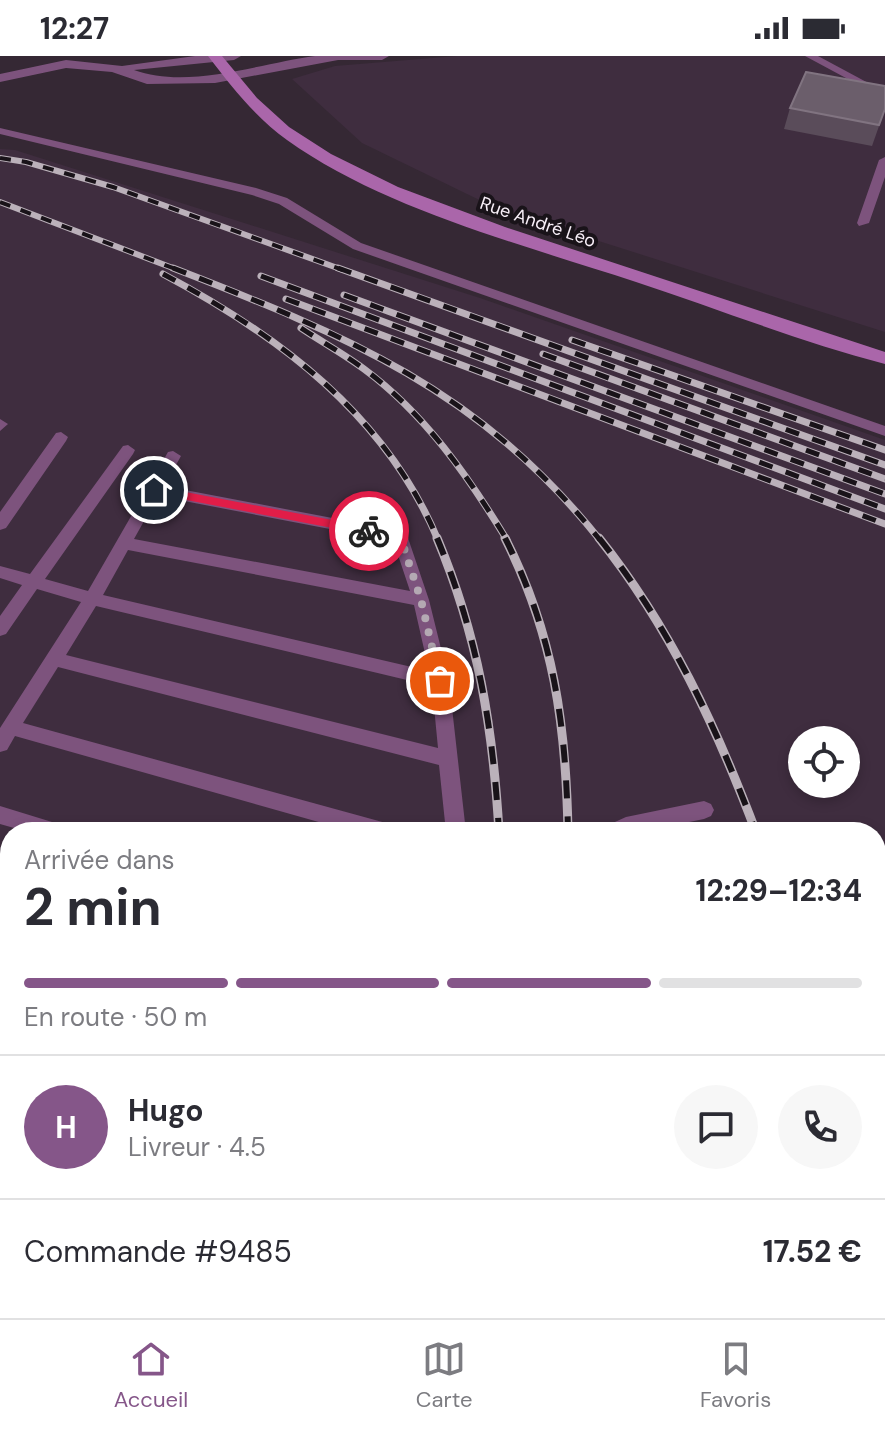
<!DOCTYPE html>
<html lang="fr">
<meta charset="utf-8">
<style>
:root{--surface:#fff;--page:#f7f7f7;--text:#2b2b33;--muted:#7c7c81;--line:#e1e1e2;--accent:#855689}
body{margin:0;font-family:"DM Sans",sans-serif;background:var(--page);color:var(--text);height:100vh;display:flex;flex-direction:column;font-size:30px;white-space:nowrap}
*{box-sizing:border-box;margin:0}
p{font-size:26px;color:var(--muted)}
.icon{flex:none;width:44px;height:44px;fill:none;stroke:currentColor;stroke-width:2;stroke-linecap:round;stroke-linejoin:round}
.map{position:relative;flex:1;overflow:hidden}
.sheet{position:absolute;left:0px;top:766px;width:886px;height:496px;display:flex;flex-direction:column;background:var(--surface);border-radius:32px 32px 0 0;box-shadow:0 4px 12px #0003}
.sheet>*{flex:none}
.fabs{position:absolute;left:788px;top:670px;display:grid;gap:16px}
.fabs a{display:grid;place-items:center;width:72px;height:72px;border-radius:50%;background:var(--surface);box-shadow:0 4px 12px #0003;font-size:40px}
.pin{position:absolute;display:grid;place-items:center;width:68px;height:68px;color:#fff;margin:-34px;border:4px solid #fff;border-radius:50%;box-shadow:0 2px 8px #0007}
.courier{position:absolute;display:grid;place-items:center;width:80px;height:80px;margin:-40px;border:6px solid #e11d48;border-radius:50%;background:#fff;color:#222;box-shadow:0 2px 10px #0007}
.head em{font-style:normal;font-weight:700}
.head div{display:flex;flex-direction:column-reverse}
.head{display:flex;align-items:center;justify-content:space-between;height:136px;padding:0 24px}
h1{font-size:52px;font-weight:700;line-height:60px}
.bar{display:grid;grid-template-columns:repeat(4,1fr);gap:12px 8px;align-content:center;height:96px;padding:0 24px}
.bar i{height:10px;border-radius:6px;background:var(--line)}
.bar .selected{background:var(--accent)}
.bar p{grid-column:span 4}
.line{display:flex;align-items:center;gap:20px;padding:0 24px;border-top:2px solid var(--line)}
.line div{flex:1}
.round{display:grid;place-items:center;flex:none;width:84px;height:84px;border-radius:42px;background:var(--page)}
.status{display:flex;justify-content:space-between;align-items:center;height:56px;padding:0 40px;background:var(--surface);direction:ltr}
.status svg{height:22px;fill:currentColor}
.dock{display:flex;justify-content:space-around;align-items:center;height:112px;border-top:2px solid var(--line);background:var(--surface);font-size:22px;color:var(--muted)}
.dock a{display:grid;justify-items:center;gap:4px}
.dock .selected{color:var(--accent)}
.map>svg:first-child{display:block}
.built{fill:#3f2d3f;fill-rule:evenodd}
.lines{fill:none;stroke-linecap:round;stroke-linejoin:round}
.lane{fill:#7d537d;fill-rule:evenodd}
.street{fill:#7d537d;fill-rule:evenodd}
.secondary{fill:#a6a;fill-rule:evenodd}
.rail-far3-casing{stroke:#bbb1ba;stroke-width:6}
.rail-far2-casing{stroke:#bbb1ba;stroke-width:7}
.rail-far1-casing{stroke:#bbb1ba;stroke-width:9}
.rail-casing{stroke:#bbb1ba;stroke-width:11}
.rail-far3{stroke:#191319;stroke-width:4;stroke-dasharray:11;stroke-linecap:butt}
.rail-far2{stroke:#191319;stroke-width:5;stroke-dasharray:14;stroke-linecap:butt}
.rail-far1{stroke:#191319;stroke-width:6;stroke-dasharray:18;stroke-linecap:butt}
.rail{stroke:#191319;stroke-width:8;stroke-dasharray:23;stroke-linecap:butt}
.wall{fill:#5a4c5a}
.building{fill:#6b5e6b;stroke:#817481;stroke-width:2}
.route{fill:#e11d48}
.done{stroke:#b4a9b3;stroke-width:8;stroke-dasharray:0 14.4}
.labels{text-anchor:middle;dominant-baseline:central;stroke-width:8;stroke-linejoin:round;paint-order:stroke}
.far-street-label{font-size:18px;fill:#f8eff8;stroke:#191319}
</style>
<div class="status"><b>12:27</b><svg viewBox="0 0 49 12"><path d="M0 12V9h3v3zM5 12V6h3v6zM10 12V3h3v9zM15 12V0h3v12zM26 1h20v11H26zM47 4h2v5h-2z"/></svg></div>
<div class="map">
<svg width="885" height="1262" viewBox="0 0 885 1262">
<rect width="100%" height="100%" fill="#352834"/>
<path class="built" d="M457 0H885V276L498 153 362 87 292 23 335 10Z
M0 93 15 94 480 242 885 384V1262H0ZM802 684H846V728H802ZM10 776H876V1252H10Z"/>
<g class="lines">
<path class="lane" d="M805 0H818L885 36V43Z
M0 72 256 132 287 142 361 187 885 370V380L353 193 279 148 252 139 0 78Z
M885 101V121L869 167 859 170 857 167 879 104Z
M0 363 8 368 0 375Z
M61 376 68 381 66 385 6 472 0 474V456L56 377Z
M128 389 135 394 133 398 45 523 88 535 168 396 173 395 181 400 164 430 385 472 408 482 429 544 449 625 466 776H446L439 709 58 611 23 667 386 767 393 770 396 776H354L15 680 7 694 0 696V672L81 546 37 533 6 578 0 580V560L22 529 0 522V510L30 518 123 390ZM158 440 382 483 395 490 410 535 134 483ZM128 494 414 549 429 615 103 539ZM96 550 432 630 438 692 66 599Z
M704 745 711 748 714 754 711 760 704 763 640 776H603L606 770 626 761Z
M0 750 65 770 68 776H28L0 768Z
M0 851 10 854V874L0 871Z
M0 959 10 962V984L0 981Z
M0 1089 10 1092V1116L0 1113Z
M0 1242 10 1246V1252L28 1253 32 1262H0Z
M330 1252H356L353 1262H327Z
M507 1252H533L531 1262H505Z
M681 1252H731L737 1262H687Z"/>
<path class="street" d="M195 0H241L234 4 134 14C188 34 261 7 315 0 338 0 365 0 389 0L382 4H338L215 27 147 28 112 16 66 12 0 26V18L66 4 122 10Z"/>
<path class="secondary" d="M208 0H222L257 42 289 71 331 98 398 131 505 171 885 296V308C801 286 718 253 636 226 524 189 383 153 287 84 256 62 231 30 208 0Z"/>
<defs>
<path id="rail-far3" d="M0 102 26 106 113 131 343 214
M0 146 178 214"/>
<path id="rail-far2" d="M173 212C346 279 480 334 600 484
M338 212 885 409
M163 218C279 280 386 359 438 484
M261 220 885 453
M344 239 885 438
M286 243 885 468
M301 272C322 286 344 298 364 313 425 358 468 420 507 484
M572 284 885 394
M543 298 885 423"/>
<path id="rail-far1" d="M437 482C478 580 493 671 499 776
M505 482C554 579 566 669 568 776
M599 482C670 571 716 670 756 776"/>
<path id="rail" d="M825 1252 826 1262
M854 1252 856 1262
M410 1262 412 1252
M476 1262 478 1252"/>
</defs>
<use href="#rail-far3" class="rail-far3-casing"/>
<use href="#rail-far2" class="rail-far2-casing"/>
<use href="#rail-far1" class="rail-far1-casing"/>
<use href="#rail" class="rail-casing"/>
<use href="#rail-far3" class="rail-far3"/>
<use href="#rail-far2" class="rail-far2"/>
<use href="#rail-far1" class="rail-far1"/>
<use href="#rail" class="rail"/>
</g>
<path class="wall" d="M790 52 885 53 872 90 784 73Z"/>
<path class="building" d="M806 16 885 30V53L879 69 790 52Z"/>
<path class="route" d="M154 430 369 471 374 475 369 479 150 437V432Z"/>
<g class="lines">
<path class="done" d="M369 475 393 480 402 486 421 544 440 625"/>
</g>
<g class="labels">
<g class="far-street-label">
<text transform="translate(538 166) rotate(19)">Rue André Léo</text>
</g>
</g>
</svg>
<div class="fabs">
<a><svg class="icon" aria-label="locate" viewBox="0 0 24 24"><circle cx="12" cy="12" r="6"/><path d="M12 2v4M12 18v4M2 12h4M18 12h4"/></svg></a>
</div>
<div class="pin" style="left:440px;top:625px;background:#ea580c"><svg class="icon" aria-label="bag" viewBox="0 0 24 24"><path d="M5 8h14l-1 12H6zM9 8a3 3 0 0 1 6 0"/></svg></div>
<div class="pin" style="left:154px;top:434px;background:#1f2937"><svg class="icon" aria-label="home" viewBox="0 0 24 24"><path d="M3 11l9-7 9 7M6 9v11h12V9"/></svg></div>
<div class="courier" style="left:369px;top:475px"><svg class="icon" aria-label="bike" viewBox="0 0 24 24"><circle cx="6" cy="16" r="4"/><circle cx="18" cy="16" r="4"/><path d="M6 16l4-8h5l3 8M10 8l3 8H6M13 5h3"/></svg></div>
<section class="sheet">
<div class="head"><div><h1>2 min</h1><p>Arrivée dans</p></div><em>12:29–12:34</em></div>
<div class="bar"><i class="selected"></i><i class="selected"></i><i class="selected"></i><i></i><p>En route · 50 m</p></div>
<div class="line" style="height:144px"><b class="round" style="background:var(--accent);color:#fff">H</b><div><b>Hugo</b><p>Livreur · 4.5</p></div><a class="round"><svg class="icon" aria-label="chat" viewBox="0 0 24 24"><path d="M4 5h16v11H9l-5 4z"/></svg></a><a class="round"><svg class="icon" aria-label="phone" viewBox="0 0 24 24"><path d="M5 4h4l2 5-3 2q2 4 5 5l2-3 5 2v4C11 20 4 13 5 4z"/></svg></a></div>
<div class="line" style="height:104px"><div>Commande #9485</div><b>17.52 €</b></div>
</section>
</div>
<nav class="dock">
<a class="selected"><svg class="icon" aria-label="home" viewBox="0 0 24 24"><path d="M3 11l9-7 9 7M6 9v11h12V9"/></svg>Accueil</a>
<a><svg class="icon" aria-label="map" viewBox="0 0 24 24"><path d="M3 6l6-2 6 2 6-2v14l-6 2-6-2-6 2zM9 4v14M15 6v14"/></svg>Carte</a>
<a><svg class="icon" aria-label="saved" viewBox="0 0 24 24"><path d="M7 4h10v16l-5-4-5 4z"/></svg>Favoris</a>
</nav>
